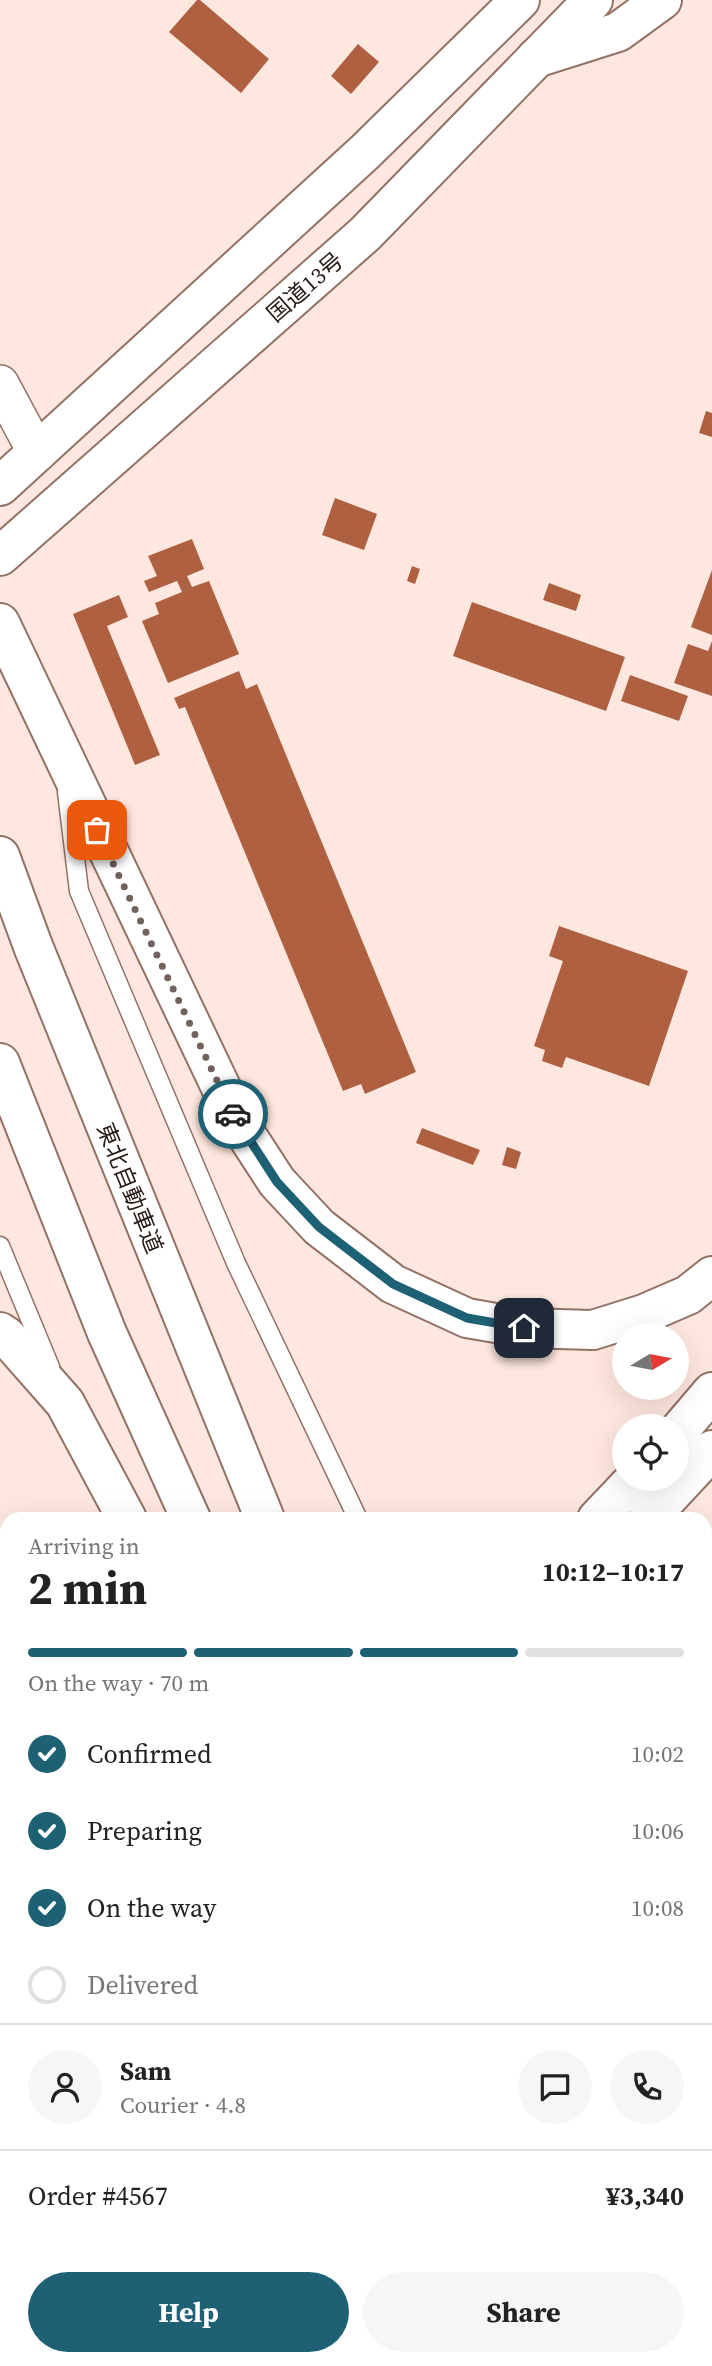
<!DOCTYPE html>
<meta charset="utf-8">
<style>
:root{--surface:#fff;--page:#f6f6f6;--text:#222;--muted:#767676;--line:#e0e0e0;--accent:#1e6074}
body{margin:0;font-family:"Source Serif 4","Noto Sans JP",serif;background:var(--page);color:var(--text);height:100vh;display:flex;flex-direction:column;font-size:26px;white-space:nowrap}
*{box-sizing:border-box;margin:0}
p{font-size:23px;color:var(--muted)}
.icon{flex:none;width:38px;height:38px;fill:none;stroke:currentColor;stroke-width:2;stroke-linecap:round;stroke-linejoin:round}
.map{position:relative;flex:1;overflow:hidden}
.panel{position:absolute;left:0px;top:1512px;width:712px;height:854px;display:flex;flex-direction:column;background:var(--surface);border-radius:21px 21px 0 0;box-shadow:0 7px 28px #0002}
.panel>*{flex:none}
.needle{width:46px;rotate:80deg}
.buttons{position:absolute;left:612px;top:1323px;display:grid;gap:14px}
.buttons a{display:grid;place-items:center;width:77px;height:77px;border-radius:50%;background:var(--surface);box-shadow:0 7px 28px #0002;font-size:35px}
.pin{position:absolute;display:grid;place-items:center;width:60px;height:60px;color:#fff;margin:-30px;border-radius:14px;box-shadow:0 4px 10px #0006}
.courier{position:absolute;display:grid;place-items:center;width:70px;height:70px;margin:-35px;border:5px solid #1e6074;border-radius:50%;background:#fff;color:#222;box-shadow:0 2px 9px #0007}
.summary em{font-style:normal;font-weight:700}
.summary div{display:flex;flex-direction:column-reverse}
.summary{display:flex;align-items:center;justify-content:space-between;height:119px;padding:0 28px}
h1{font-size:46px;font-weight:700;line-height:52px}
.bar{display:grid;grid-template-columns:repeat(4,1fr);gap:10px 7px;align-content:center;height:84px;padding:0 28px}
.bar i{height:9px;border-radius:5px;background:var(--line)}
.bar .active{background:var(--accent)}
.bar p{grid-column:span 4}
.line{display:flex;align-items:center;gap:18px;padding:0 28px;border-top:2px solid var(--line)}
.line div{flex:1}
.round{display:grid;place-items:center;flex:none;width:74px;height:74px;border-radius:37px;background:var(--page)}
ol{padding:0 28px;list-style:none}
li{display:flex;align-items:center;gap:21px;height:77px}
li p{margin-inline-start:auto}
li .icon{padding:7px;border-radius:50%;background:var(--accent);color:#fff;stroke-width:4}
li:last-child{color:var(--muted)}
li i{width:38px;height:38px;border:4px solid var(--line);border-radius:50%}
.primary-button{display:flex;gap:14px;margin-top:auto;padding:14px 28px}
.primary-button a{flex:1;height:80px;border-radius:42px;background:var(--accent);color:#fff;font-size:28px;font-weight:700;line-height:80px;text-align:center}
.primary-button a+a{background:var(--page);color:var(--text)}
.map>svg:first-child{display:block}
.building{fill:#af6041}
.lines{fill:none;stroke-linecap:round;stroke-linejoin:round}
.service-casing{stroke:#937265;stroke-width:21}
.minor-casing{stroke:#937265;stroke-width:40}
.trunk-casing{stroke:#937265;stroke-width:42}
.motorway-casing{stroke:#937265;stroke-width:42}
.service{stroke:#fff;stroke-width:18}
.minor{stroke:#fff;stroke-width:37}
.trunk{stroke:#fff;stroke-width:38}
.motorway{stroke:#fff;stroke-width:38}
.done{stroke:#72625b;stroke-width:7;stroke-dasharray:0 12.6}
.route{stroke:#1e6074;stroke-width:9}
.labels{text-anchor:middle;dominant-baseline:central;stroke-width:5;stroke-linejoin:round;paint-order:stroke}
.street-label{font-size:23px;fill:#271a15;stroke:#fff}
</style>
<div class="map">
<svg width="712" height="2366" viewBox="0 0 712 2366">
<rect width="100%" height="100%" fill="#fee7de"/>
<path class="building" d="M197 0H200L269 59 241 93 169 32Z
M358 44 379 62 351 94 331 76Z
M706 411 712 413V437L699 433Z
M335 498 377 514 364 550 322 535Z
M192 539 204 569 187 576 192 587 209 581 239 654 168 683 142 621 159 614 155 603 182 592 177 581 149 592 144 581 157 576 148 556Z
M412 566 420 569 415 584 407 581Z
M712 570V635L691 627Z
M549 583 581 595 576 611 543 600Z
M119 595 128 617 107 626 160 755 135 765 73 614Z
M472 602 625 657 606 711 453 656Z
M712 641V696L674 683 688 644 708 651Z
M239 671 246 689 257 684 416 1072 365 1094 361 1084 343 1091 185 707 179 709 174 698Z
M630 675 688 696 679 721 621 701Z
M559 926 688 971 649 1086 566 1057 562 1068 542 1061 545 1050 534 1046 563 961 549 956Z
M422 1128 480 1150 473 1165 416 1143Z
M507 1147 521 1152 516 1169 502 1165Z
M0 2019 7 2021V2129L0 2126Z
M0 2153 7 2163V2216L1 2218Z
M0 2340 7 2354V2359H10L13 2366H0Z
M85 2359H129L132 2366H89Z
M162 2359H196L183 2366H166Z
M348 2359H393L397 2366H348L345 2361Z"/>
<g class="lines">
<defs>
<path id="service" d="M67 792 79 891 236 1263 358 1519
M0 1246 50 1367"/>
<path id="minor" d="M0 384 37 453
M705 1890 712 1845
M0 1893H7
M705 1959H712
M705 2065 712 2105
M0 2283 7 2297
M39 2359 43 2366
M428 2359 432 2366
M257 2366 270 2359"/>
<path id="trunk" d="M0 486 365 152 520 0
M0 556 365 234 593 0"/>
<path id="motorway" d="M536 58 618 32 662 0
M0 623 236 1119 277 1182 319 1227 393 1284 467 1318 524 1328 593 1330 644 1314 688 1295 712 1276
M0 856 33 946 265 1519
M0 1063 107 1333 191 1519
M0 1332 6 1336 65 1403 127 1519
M677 1433 712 1392
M597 1519 635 1479
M648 1519 712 1450
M705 1619 712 1604
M0 1799 7 1798
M0 1834 7 1833
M568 2359 572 2366
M646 2359 649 2366
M693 2359 696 2366"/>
</defs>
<use href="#service" class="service-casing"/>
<use href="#minor" class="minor-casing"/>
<use href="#trunk" class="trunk-casing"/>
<use href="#motorway" class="motorway-casing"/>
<use href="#service" class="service"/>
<use href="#minor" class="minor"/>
<use href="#trunk" class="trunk"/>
<use href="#motorway" class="motorway"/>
</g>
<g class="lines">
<path class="done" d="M97 830 233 1114"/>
<path class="route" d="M233 1114 277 1182 319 1227 393 1284 467 1318 524 1328"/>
</g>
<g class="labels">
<g class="street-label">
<text transform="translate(305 287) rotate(-41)">国道13号</text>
<text transform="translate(130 1188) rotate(68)">東北自動車道</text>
</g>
</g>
</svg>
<div class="buttons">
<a><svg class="needle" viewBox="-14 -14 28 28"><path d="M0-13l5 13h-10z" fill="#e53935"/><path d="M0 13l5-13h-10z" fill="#767676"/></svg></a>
<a><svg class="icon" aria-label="locate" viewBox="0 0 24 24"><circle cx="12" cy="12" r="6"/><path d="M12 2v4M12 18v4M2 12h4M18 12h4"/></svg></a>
</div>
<div class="pin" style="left:97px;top:830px;background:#ea580c"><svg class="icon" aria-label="bag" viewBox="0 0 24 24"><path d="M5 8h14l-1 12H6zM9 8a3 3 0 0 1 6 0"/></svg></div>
<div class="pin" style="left:524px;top:1328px;background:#1f2937"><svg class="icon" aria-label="home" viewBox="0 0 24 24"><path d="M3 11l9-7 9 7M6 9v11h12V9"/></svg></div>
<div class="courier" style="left:233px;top:1114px"><svg class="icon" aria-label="car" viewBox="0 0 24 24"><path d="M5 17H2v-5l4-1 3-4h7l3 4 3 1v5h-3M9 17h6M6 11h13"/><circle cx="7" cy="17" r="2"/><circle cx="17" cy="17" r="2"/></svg></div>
<section class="panel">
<div class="summary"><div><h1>2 min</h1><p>Arriving in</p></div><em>10:12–10:17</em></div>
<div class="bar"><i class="active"></i><i class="active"></i><i class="active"></i><i></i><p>On the way · 70 m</p></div>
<ol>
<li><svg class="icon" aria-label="check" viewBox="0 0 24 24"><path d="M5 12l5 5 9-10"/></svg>Confirmed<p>10:02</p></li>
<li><svg class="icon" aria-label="check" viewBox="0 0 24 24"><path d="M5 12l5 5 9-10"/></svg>Preparing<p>10:06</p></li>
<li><svg class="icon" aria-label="check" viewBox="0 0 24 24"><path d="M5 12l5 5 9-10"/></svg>On the way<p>10:08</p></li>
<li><i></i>Delivered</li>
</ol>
<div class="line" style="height:126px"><a class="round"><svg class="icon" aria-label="person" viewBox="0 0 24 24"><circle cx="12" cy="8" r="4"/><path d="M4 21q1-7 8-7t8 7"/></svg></a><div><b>Sam</b><p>Courier · 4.8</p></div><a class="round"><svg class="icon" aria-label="chat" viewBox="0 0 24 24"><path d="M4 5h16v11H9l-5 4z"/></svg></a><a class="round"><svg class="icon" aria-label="phone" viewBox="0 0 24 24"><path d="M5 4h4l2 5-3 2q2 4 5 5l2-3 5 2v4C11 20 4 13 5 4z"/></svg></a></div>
<div class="line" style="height:91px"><div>Order #4567</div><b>¥3,340</b></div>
<div class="primary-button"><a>Help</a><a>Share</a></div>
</section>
</div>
